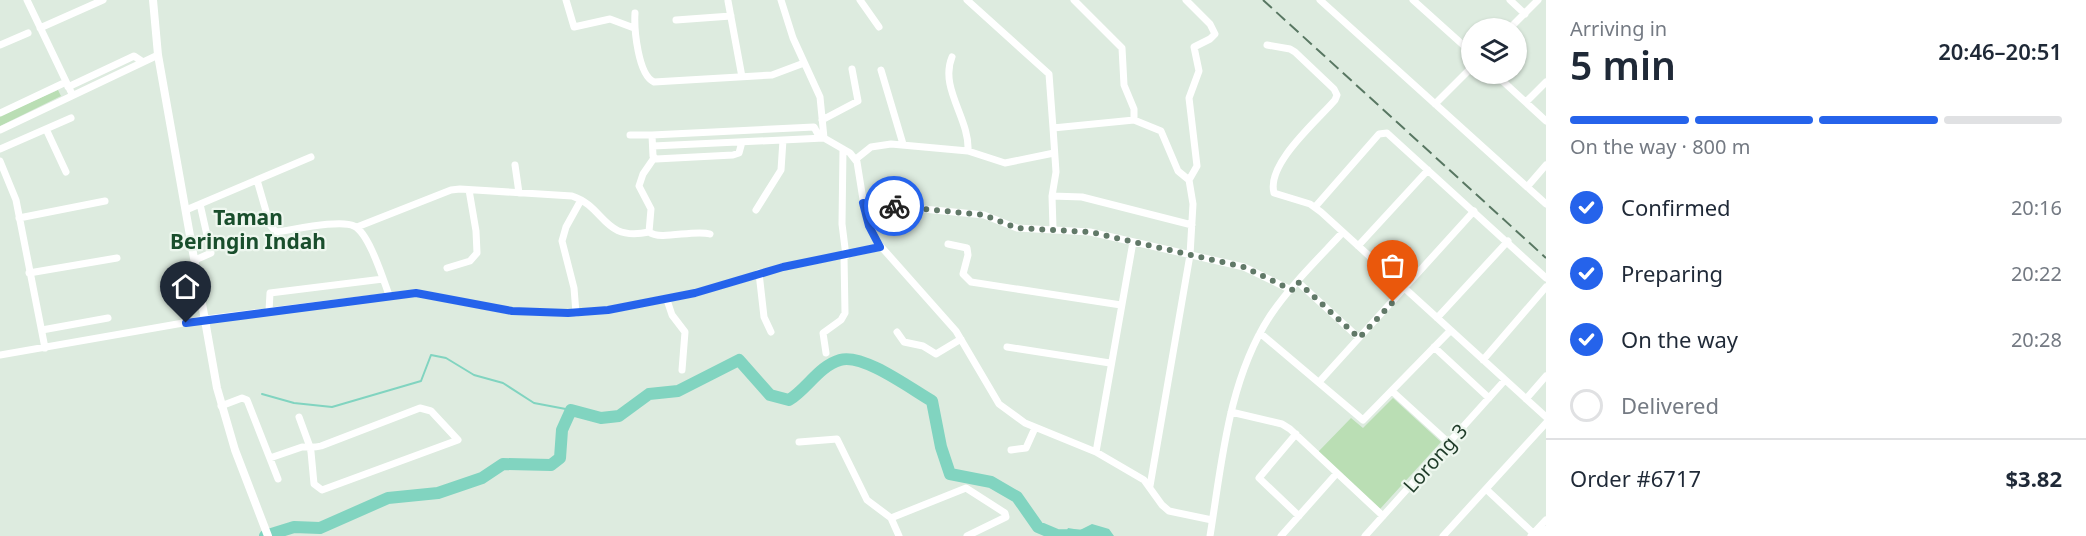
<!DOCTYPE html>
<meta charset="utf-8">
<style>
:root{--surface:#fff;--page:#f2f2f3;--text:#1f2937;--muted:#747a83;--line:#e0e1e3;--accent:#2563eb}
body{margin:0;font-family:"Noto Sans",sans-serif;background:var(--page);color:var(--text);height:100vh;display:flex;flex-direction:column;font-size:22px;white-space:nowrap}
*{box-sizing:border-box;margin:0}
p{font-size:20px;color:var(--muted)}
.icon{flex:none;width:33px;height:33px;fill:none;stroke:currentColor;stroke-width:2;stroke-linecap:round;stroke-linejoin:round}
.map{position:relative;flex:1;overflow:hidden}
.panel{display:flex;flex-direction:column;background:var(--surface);width:540px}
.panel>*{flex:none}
.buttons{position:absolute;left:1461px;top:18px;display:grid;gap:12px}
.buttons a{display:grid;place-items:center;width:66px;height:66px;border-radius:50%;background:var(--surface);box-shadow:0 2px 4px #0004;font-size:30px}
.pin{position:absolute;display:grid;place-items:center;width:51px;height:51px;color:#fff;margin:-62px -26px;border-radius:50% 50% 50% 0;rotate:-45deg;box-shadow:0 0 6px #0007}
.pin .icon{rotate:45deg}
.courier{position:absolute;display:grid;place-items:center;width:60px;height:60px;margin:-30px;border:4px solid #2563eb;border-radius:50%;background:#fff;color:#222;box-shadow:0 2px 8px #0007}
.head em{font-style:normal;font-weight:600}
.head div{display:flex;flex-direction:column-reverse}
.head{display:flex;align-items:center;justify-content:space-between;height:102px;padding:0 24px}
h1{font-size:39px;font-weight:600;line-height:45px}
.bar{display:grid;grid-template-columns:repeat(4,1fr);gap:9px 6px;align-content:center;height:72px;padding:0 24px}
.bar i{height:8px;border-radius:4px;background:var(--line)}
.bar .current{background:var(--accent)}
.bar p{grid-column:span 4}
.line{display:flex;align-items:center;gap:15px;padding:0 24px;border-top:2px solid var(--line)}
.line div{flex:1}
ol{padding:0 24px;list-style:none}
li{display:flex;align-items:center;gap:18px;height:66px}
li p{margin-inline-start:auto}
li .icon{padding:6px;border-radius:50%;background:var(--accent);color:#fff;stroke-width:4}
li:last-child{color:var(--muted)}
li i{width:33px;height:33px;border:3px solid var(--line);border-radius:50%}
main{display:flex;flex:1;min-height:0}
.map>svg:first-child{display:block}
.green{fill:#badeb4}
.water{fill:#81d4c0}
.lines{fill:none;stroke-linecap:round;stroke-linejoin:round}
.stream{stroke:#81d4c0;stroke-width:2}
.river{stroke:#81d4c0;stroke-width:12}
.minor{stroke:#fff;stroke-width:7}
.tertiary{stroke:#fff;stroke-width:8}
.rail{stroke:#587762;stroke-width:2;stroke-dasharray:12 6;stroke-linecap:butt}
.done{stroke:#617968;stroke-width:6;stroke-dasharray:0 10.8}
.route{stroke:#2563eb;stroke-width:8}
.labels{text-anchor:middle;dominant-baseline:central;stroke-width:4.5;stroke-linejoin:round;paint-order:stroke}
.street-label{font-size:20px;fill:#1e3b28;stroke:#eef7ef}
.neighbourhood-label{font-size:21px;font-weight:bold;fill:#194e2c;stroke:#eef7ef}
</style>
<main>
<div class="map">
<svg width="1546" height="536" viewBox="0 0 1546 536">
<rect width="100%" height="100%" fill="#ddebdf"/>
<path class="green" d="M58 90 61 96 0 126V116Z
M1393 398 1441 442 1380 509 1318 452 1351 418 1363 428Z"/>
<path class="water" d="M1092 524 1109 529 1114 536H1064L1068 528 1080 530Z"/>
<g class="lines">
<path class="stream" d="M262 394 294 403 332 407 421 381 431 355 446 358 474 375 503 383 534 403 571 410"/>
<path class="river" d="M265 536 294 527 320 528 388 498 438 493 482 478 503 464 551 465 560 458 562 430 571 410 601 418 619 416 649 394 678 391 739 360 770 395 789 400C807 389 819 366 840 360 863 353 911 389 932 401L941 447 950 474 991 482 1017 497 1038 527 1057 535 1095 536"/>
<path class="minor" d="M27 0 72 94
M566 0 574 27 610 19 634 28
M781 0 793 38 820 97 824 138
M860 0 879 27
M967 0 1049 74 1053 128
M1074 0 1122 48 1124 85 1134 109V120L1161 131 1178 171 1189 180
M1320 0 1546 204
M1413 0 1472 53
M1510 0 1525 14
M728 1 742 77
M635 13C634 29 638 75 654 82L772 75 804 63
M676 20 731 16
M40 28 103 0
M1510 28 1538 0
M0 45 28 33
M1267 45 1290 49 1295 52 1334 89 1337 95 1335 100C1317 121 1266 164 1274 193L1310 204 1321 212 1546 417
M952 57C939 88 970 119 968 151
M881 70 903 144
M1495 74 1546 121
M68 87 134 56 143 62
M1526 102 1546 82
M1435 104 1472 67
M0 113 66 82
M822 120 858 101 852 69
M46 129 66 172
M0 130 158 55
M630 135H652
M742 142 739 153 733 155 656 159 653 156 652 135 814 127 820 138
M653 146 824 138 850 153 857 162 865 212 877 242 956 331 999 404 1025 423 1096 452 1144 480 1162 505 1169 511 1212 520
M0 149 71 118
M843 149 842 224 846 256
M654 158 643 174 639 186 651 209 649 232C660 241 694 229 710 234
M856 159 871 147 891 144 968 151 1005 163 1054 153
M0 161 16 200 45 348
M515 165 519 193
M257 180 270 225 276 232C293 230 340 219 354 226 369 233 383 279 389 295
M1527 187 1546 165
M1052 196 1082 197 1192 225
M863 203 984 215 1017 228 1090 232 1244 267 1291 290
M1315 207 1379 134 1387 133 1546 278
M186 210 311 157
M756 210 781 170 783 140
M19 218 105 201
M357 227 451 190 460 189 572 196C606 207 602 242 649 232
M1053 228 1052 196 1056 172 1053 128 1134 120
M948 244 967 248 968 255 963 274 971 282 1121 305
M1358 246 1428 170
M195 260 211 253 200 204
M447 268 470 261 477 253 476 231 469 190
M29 273 117 258
M759 273 764 317 771 332
M1298 282 1359 338
M667 300 672 315 685 332 682 370
M269 311 270 293 383 279
M576 313 574 288 562 241 566 227 581 200
M1437 318 1508 241
M42 330 108 318
M897 332 904 342 923 346 936 354 961 339
M1260 333 1363 420 1450 331
M1007 347 1110 363
M1434 347 1489 398
M826 353 823 333 841 320 845 313 844 256
M0 355 206 319 416 293 511 311 568 313 608 310 695 293 783 267 881 247
M1483 360 1546 287
M1319 382 1474 211
M1393 392 1449 443
M1526 399 1546 376
M221 406 242 398 247 400 278 479
M1231 412 1282 424 1290 429 1383 516
M1296 434 1259 478 1299 516
M799 442 837 439 867 500 891 518 899 536
M1011 450 1026 448 1035 428
M1096 452 1133 242
M270 458 302 447C308 447 314 448 321 446L420 408 431 411 458 440 322 490 314 484 311 452 310 447 299 417
M1150 486 1190 255 1193 204 1189 180 1197 166 1189 98 1199 71 1194 47 1210 39 1215 34 1210 24 1186 0
M1486 489 1533 533
M891 518 966 488 1005 513 1006 517 967 536
M1210 536C1222 462 1228 381 1270 316 1290 286 1318 259 1343 232
M1281 536 1337 473
M1365 536 1505 380
M1443 536 1546 423
M1531 536 1546 520"/>
<path class="tertiary" d="M153 0 158 55 217 388 235 450 268 536
M1540 536 1546 530"/>
<path class="rail" d="M1263 0 1546 258"/>
</g>
<g class="lines">
<path class="done" d="M894 206 984 215 1017 228 1090 232 1244 267 1292 290 1298 282 1359 338 1393 302"/>
<path class="route" d="M186 323 416 293 512 311 568 313 608 310 695 293 783 267 880 247 869 226 863 203 894 206"/>
</g>
<g class="labels">
<g class="street-label">
<text transform="translate(1435 458) rotate(-48)">Lorong 3</text>
</g>
<g class="neighbourhood-label">
<text x="248" y="217">Taman<tspan x="248" dy="24">Beringin Indah</tspan></text>
</g>
</g>
</svg>
<div class="buttons">
<a><svg class="icon" aria-label="layers" viewBox="0 0 24 24"><path d="M12 4l9 5-9 5-9-5zM3 14l9 5 9-5"/></svg></a>
</div>
<div class="pin" style="left:1393px;top:302px;background:#ea580c"><svg class="icon" aria-label="bag" viewBox="0 0 24 24"><path d="M5 8h14l-1 12H6zM9 8a3 3 0 0 1 6 0"/></svg></div>
<div class="pin" style="left:186px;top:323px;background:#1f2937"><svg class="icon" aria-label="home" viewBox="0 0 24 24"><path d="M3 11l9-7 9 7M6 9v11h12V9"/></svg></div>
<div class="courier" style="left:894px;top:206px"><svg class="icon" aria-label="bike" viewBox="0 0 24 24"><circle cx="6" cy="16" r="4"/><circle cx="18" cy="16" r="4"/><path d="M6 16l4-8h5l3 8M10 8l3 8H6M13 5h3"/></svg></div>
</div>
<section class="panel">
<div class="head"><div><h1>5 min</h1><p>Arriving in</p></div><em>20:46–20:51</em></div>
<div class="bar"><i class="current"></i><i class="current"></i><i class="current"></i><i></i><p>On the way · 800 m</p></div>
<ol>
<li><svg class="icon" aria-label="check" viewBox="0 0 24 24"><path d="M5 12l5 5 9-10"/></svg>Confirmed<p>20:16</p></li>
<li><svg class="icon" aria-label="check" viewBox="0 0 24 24"><path d="M5 12l5 5 9-10"/></svg>Preparing<p>20:22</p></li>
<li><svg class="icon" aria-label="check" viewBox="0 0 24 24"><path d="M5 12l5 5 9-10"/></svg>On the way<p>20:28</p></li>
<li><i></i>Delivered</li>
</ol>
<div class="line" style="height:78px"><div>Order #6717</div><b>$3.82</b></div>
</section>
</main>
